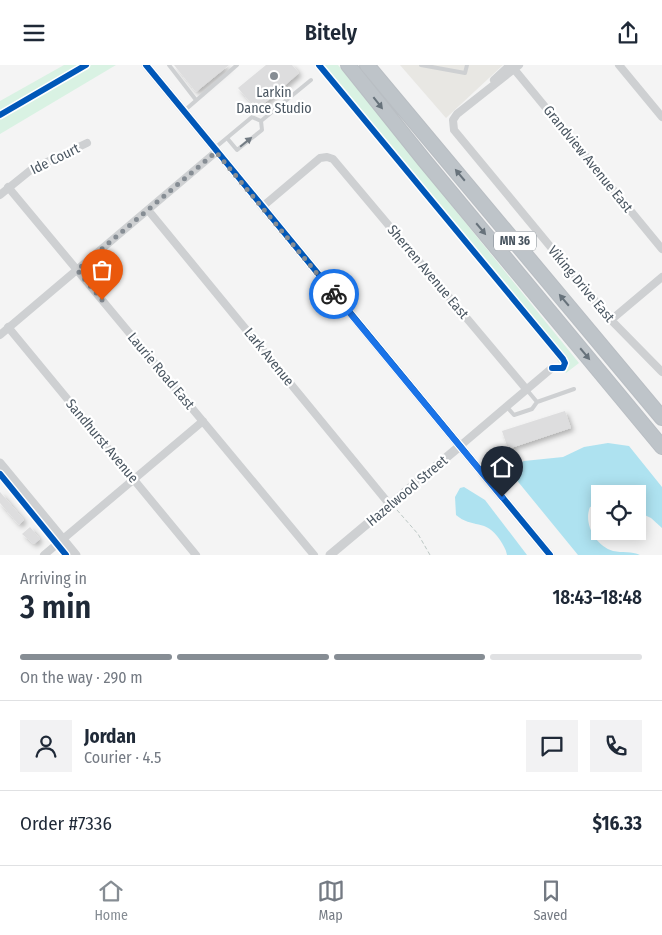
<!DOCTYPE html>
<meta charset="utf-8">
<style>
:root{--surface:#fff;--page:#f2f2f3;--text:#1f2937;--muted:#747a83;--line:#e0e1e3;--accent:#868d94}
body{margin:0;font-family:"Fira Sans Condensed",sans-serif;background:var(--page);color:var(--text);height:100vh;display:flex;flex-direction:column;font-size:19px;white-space:nowrap}
*{box-sizing:border-box;margin:0}
p{font-size:16px;color:var(--muted)}
.icon{flex:none;width:28px;height:28px;fill:none;stroke:currentColor;stroke-width:2;stroke-linecap:round;stroke-linejoin:round}
.map{position:relative;height:490px;overflow:hidden}
.panel{display:flex;flex-direction:column;background:var(--surface);flex:1}
.panel>*{flex:none}
.buttons{position:absolute;left:591px;top:420px;display:grid;gap:10px}
.buttons a{display:grid;place-items:center;width:55px;height:55px;border-radius:0px;background:var(--surface);box-shadow:0 2px 12px #0003;font-size:25px}
.pin{position:absolute;display:grid;place-items:center;width:42px;height:42px;color:#fff;margin:-51px -21px;border-radius:50% 50% 50% 0;rotate:-45deg;box-shadow:0 0 5px #0007}
.pin .icon{rotate:45deg}
.courier{position:absolute;display:grid;place-items:center;width:50px;height:50px;margin:-25px;border:4px solid #1a73e8;border-radius:50%;background:#fff;color:#222;box-shadow:0 1px 6px #0007}
.overview em{font-style:normal;font-weight:600}
.overview div{display:flex;flex-direction:column-reverse}
.overview{display:flex;align-items:center;justify-content:space-between;height:85px;padding:0 20px}
h1{font-size:32px;font-weight:600;line-height:38px}
.bar{display:grid;grid-template-columns:repeat(4,1fr);gap:8px 5px;align-content:center;height:60px;padding:0 20px}
.bar i{height:6px;border-radius:4px;background:var(--line)}
.bar .active{background:var(--accent)}
.bar p{grid-column:span 4}
.line{display:flex;align-items:center;gap:12px;padding:0 20px;border-top:1px solid var(--line)}
.line div{flex:1}
.round{display:grid;place-items:center;flex:none;width:52px;height:52px;border-radius:0px;background:var(--page)}
header{display:flex;justify-content:space-between;align-items:center;height:65px;padding:0 20px;background:var(--surface);font-size:22px;font-weight:600}
.dock{display:flex;justify-content:space-around;align-items:center;height:70px;border-top:1px solid var(--line);background:var(--surface);font-size:14px;color:var(--muted)}
.dock a{display:grid;justify-items:center;gap:2px}
.dock .active{color:var(--accent)}
.map>svg:first-child{display:block}
.commercial{fill:#e8e7e3}
.green{fill:#d9f2e3}
.water{fill:#aee2f0}
.building{fill:#ddddde;filter:url(#shadow)}
.lines{fill:none;stroke-linecap:round;stroke-linejoin:round}
.motorway-casing{stroke:#b9bec3;stroke-width:16}
.path{stroke:#bcc7c4;stroke-width:1;stroke-dasharray:4 2.5;stroke-linecap:butt}
.service{stroke:#ced0d2;stroke-width:4}
.minor{stroke:#ced0d2;stroke-width:8}
.tertiary{stroke:#ced0d2;stroke-width:9}
.motorway{stroke:#bec4c9;stroke-width:14}
.cycleway-casing{stroke:#fff;stroke-width:9}
.cycleway{stroke:#0057b8;stroke-width:6}
.oneway{fill:#67727b}
.oneway2{fill:#727b83}
.done{stroke:#868d94;stroke-width:5;stroke-dasharray:0 9}
.route{stroke:#1a73e8;stroke-width:6}
.poi-dot{fill:#868d94;stroke:#fff;stroke-width:2}
.labels{text-anchor:middle;dominant-baseline:central;stroke-width:4.5;stroke-linejoin:round;paint-order:stroke}
.shield{fill:#fff;stroke:#808990;stroke-width:1}
.shield-label{font-size:12px;font-weight:bold;fill:#4a5661}
.poi-label{font-size:14px;fill:#4a5661;stroke:#fff}
.street-label{font-size:14px;fill:#4a5661;stroke:#fff}
</style>
<header><svg class="icon" aria-label="menu" viewBox="0 0 24 24"><path d="M4 6h16M4 12h16M4 18h16"/></svg>Bitely<svg class="icon" aria-label="share" viewBox="0 0 24 24"><path d="M12 15V3M7 8l5-5 5 5M5 13v7h14v-7"/></svg></header>
<div class="map">
<svg width="662" height="490" viewBox="0 0 662 490">
<defs>
<filter id="shadow"><feDropShadow dx="3" dy="3" stdDeviation="2.5" flood-color="#0004"/></filter>
</defs>
<rect width="100%" height="100%" fill="#f4f4f4"/>
<path class="commercial" d="M400 0H503L446 53Z"/>
<path class="green" d="M64 0H116L0 69V36Z
M314 0H338L579 298 566 308 554 290Z"/>
<path class="water" d="M608 378 629 381 662 422V463L651 453 638 447V429H600V442L597 440 590 442C583 459 596 481 613 486 622 488 632 486 640 490H578L515 413V400L524 396 563 392 584 382Z
M464 422 485 435 527 490H507C506 484 503 480 500 475 486 453 472 464 456 450L455 432 460 423Z"/>
<path class="building" d="M174 0H229L196 27Z
M266 0H292L299 8 257 45 238 23Z
M565 346 571 363 508 384 502 366Z
M0 427 24 455 19 460 0 438Z
M30 462 40 474 34 479 22 469Z"/>
<g class="lines">
<defs>
<path id="motorway" d="M348 0 424 95 662 382
M367 0 662 353"/>
</defs>
<use href="#motorway" class="motorway-casing"/>
<path class="path" d="M397 445 418 469 430 490"/>
<path class="service" d="M169 0 196 35
M421 0 465 8 467 0
M184 46 237 0
M261 56 311 15
M227 73 237 85 262 65 261 56
M216 82 252 52 261 56
M527 325 537 337
M507 342 514 350 532 344 537 337 574 324"/>
<path class="minor" d="M519 0 457 49 453 55 454 65 611 255 662 307
M619 0 662 52
M514 4 662 184
M494 15 510 0
M8 122 314 490
M0 130 32 104 87 78
M262 142 320 93 327 92 333 94 527 325
M148 145 390 440
M611 255 662 212
M8 262 196 490
M0 270 216 87
M460 381 552 303
M44 490 203 356"/>
<path class="tertiary" d="M146 0 550 490
M0 398 76 490
M330 490 460 381"/>
<use href="#motorway" class="motorway"/>
<defs>
<path id="cycleway" d="M146 0 550 490
M319 0 563 294 565 298 563 303H552
M0 50 86 0
M0 409 66 490"/>
</defs>
<use href="#cycleway" class="cycleway-casing"/>
<use href="#cycleway" class="cycleway"/>
</g>
<defs><path id="oneway-solid" d="M-6-.8H1V-3.2L6.5 0L1 3.2V.8H-6Z" transform="scale(1.25)"/></defs>
<g class="oneway">
<use href="#oneway-solid" transform="translate(378 38) rotate(52)"/>
<use href="#oneway-solid" transform="translate(460 110) rotate(-130)"/>
<use href="#oneway-solid" transform="translate(481 164) rotate(50)"/>
<use href="#oneway-solid" transform="translate(564 235) rotate(-130)"/>
<use href="#oneway-solid" transform="translate(585 289) rotate(50)"/>
</g>
<use class="oneway2" href="#oneway-solid" transform="translate(246 77) rotate(-39)"/>
<g class="lines">
<path class="done" d="M102 235 77 205 216 87 334 229"/>
<path class="route" d="M334 229 502 432"/>
</g>
<circle class="poi-dot" cx="274" cy="11" r="5"/>
<g class="labels">
<rect class="shield" x="494" y="166.5" width="42" height="19" rx="4"/>
<g class="shield-label">
<text x="515" y="176">MN 36</text>
</g>
<g class="poi-label">
<text x="274" y="27">Larkin<tspan x="274" dy="16">Dance Studio</tspan></text>
</g>
<g class="street-label">
<text transform="translate(55 94) rotate(-26)">Ide Court</text>
<text transform="translate(588 94) rotate(51)">Grandview Avenue East</text>
<text transform="translate(428 207) rotate(50)">Sherren Avenue East</text>
<text transform="translate(581 219) rotate(50)">Viking Drive East</text>
<text transform="translate(269 292) rotate(51)">Lark Avenue</text>
<text transform="translate(161 306) rotate(50)">Laurie Road East</text>
<text transform="translate(102 376) rotate(50)">Sandhurst Avenue</text>
<text transform="translate(407 426) rotate(-40)">Hazelwood Street</text>
</g>
</g>
</svg>
<div class="buttons">
<a><svg class="icon" aria-label="locate" viewBox="0 0 24 24"><circle cx="12" cy="12" r="6"/><path d="M12 2v4M12 18v4M2 12h4M18 12h4"/></svg></a>
</div>
<div class="pin" style="left:102px;top:235px;background:#ea580c"><svg class="icon" aria-label="bag" viewBox="0 0 24 24"><path d="M5 8h14l-1 12H6zM9 8a3 3 0 0 1 6 0"/></svg></div>
<div class="pin" style="left:502px;top:432px;background:#1f2937"><svg class="icon" aria-label="home" viewBox="0 0 24 24"><path d="M3 11l9-7 9 7M6 9v11h12V9"/></svg></div>
<div class="courier" style="left:334px;top:229px"><svg class="icon" aria-label="bike" viewBox="0 0 24 24"><circle cx="6" cy="16" r="4"/><circle cx="18" cy="16" r="4"/><path d="M6 16l4-8h5l3 8M10 8l3 8H6M13 5h3"/></svg></div>
</div>
<section class="panel">
<div class="overview"><div><h1>3 min</h1><p>Arriving in</p></div><em>18:43–18:48</em></div>
<div class="bar"><i class="active"></i><i class="active"></i><i class="active"></i><i></i><p>On the way · 290 m</p></div>
<div class="line" style="height:90px"><a class="round"><svg class="icon" aria-label="person" viewBox="0 0 24 24"><circle cx="12" cy="8" r="4"/><path d="M4 21q1-7 8-7t8 7"/></svg></a><div><b>Jordan</b><p>Courier · 4.5</p></div><a class="round"><svg class="icon" aria-label="chat" viewBox="0 0 24 24"><path d="M4 5h16v11H9l-5 4z"/></svg></a><a class="round"><svg class="icon" aria-label="phone" viewBox="0 0 24 24"><path d="M5 4h4l2 5-3 2q2 4 5 5l2-3 5 2v4C11 20 4 13 5 4z"/></svg></a></div>
<div class="line" style="height:65px"><div>Order #7336</div><b>$16.33</b></div>
</section>
<nav class="dock">
<a class="active"><svg class="icon" aria-label="home" viewBox="0 0 24 24"><path d="M3 11l9-7 9 7M6 9v11h12V9"/></svg>Home</a>
<a><svg class="icon" aria-label="map" viewBox="0 0 24 24"><path d="M3 6l6-2 6 2 6-2v14l-6 2-6-2-6 2zM9 4v14M15 6v14"/></svg>Map</a>
<a><svg class="icon" aria-label="saved" viewBox="0 0 24 24"><path d="M7 4h10v16l-5-4-5 4z"/></svg>Saved</a>
</nav>
